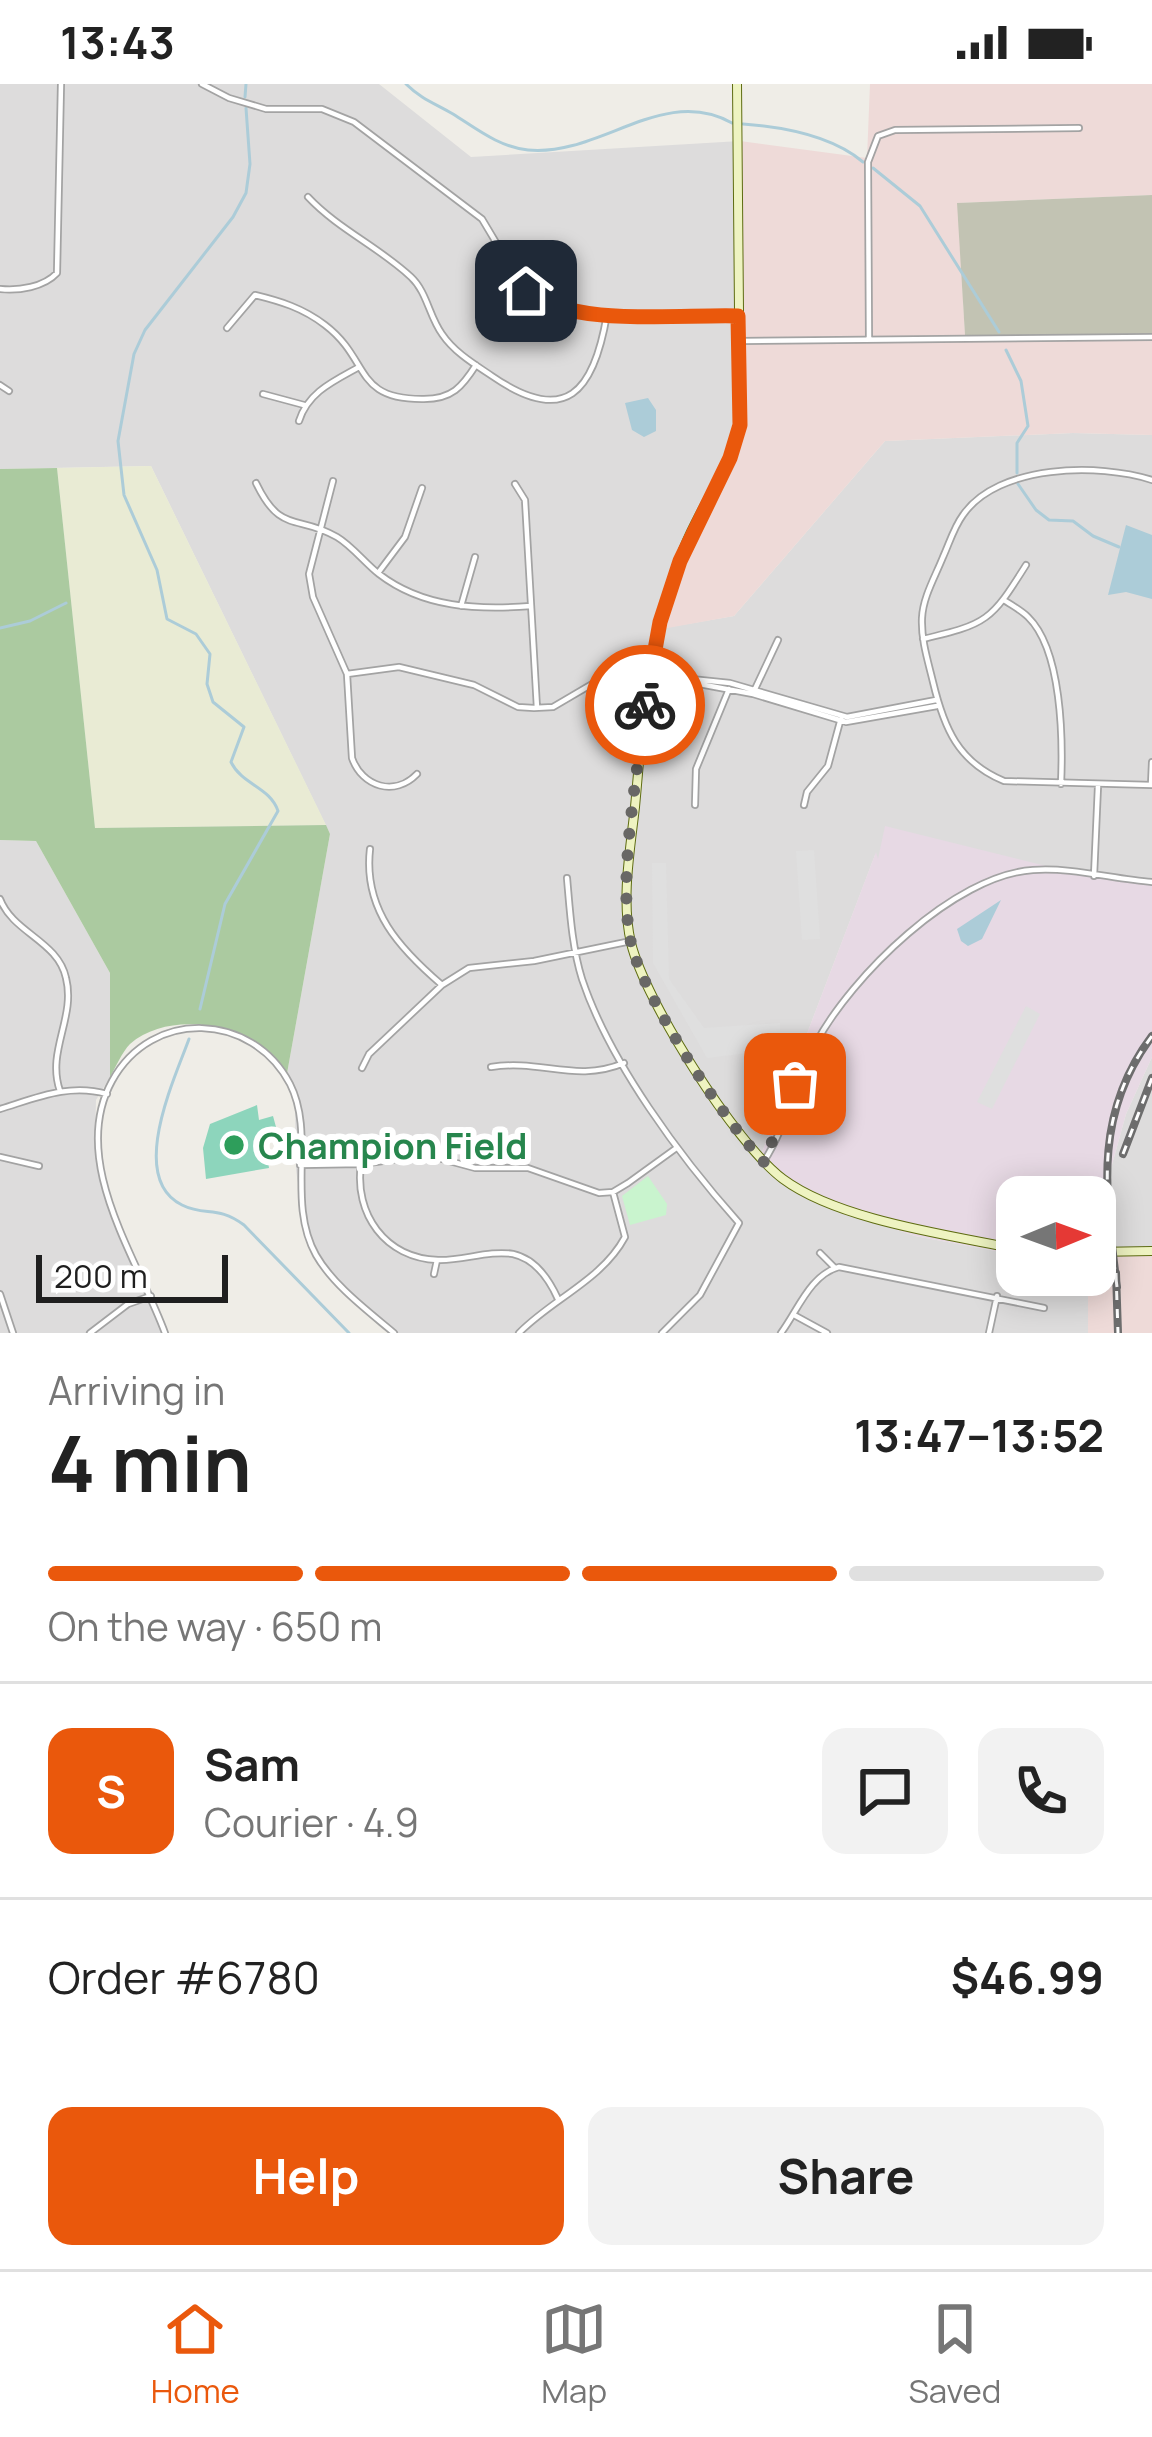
<!DOCTYPE html>
<meta charset="utf-8">
<style>
:root{--surface:#fff;--page:#f2f2f2;--text:#222;--muted:#767676;--line:#e0e0e0;--accent:#ea580c}
body{margin:0;font-family:Manrope,sans-serif;background:var(--page);color:var(--text);height:100vh;display:flex;flex-direction:column;font-size:45px;white-space:nowrap}
*{box-sizing:border-box;margin:0}
p{font-size:39px;color:var(--muted)}
.icon{flex:none;width:66px;height:66px;fill:none;stroke:currentColor;stroke-width:2;stroke-linecap:round;stroke-linejoin:round}
.map{position:relative;height:1249px;overflow:hidden}
.drawer{display:flex;flex-direction:column;background:var(--surface);flex:1}
.drawer>*{flex:none}
.needle{width:78px;rotate:89deg}
.controls{position:absolute;left:996px;top:1092px;display:grid;gap:24px}
.controls a{display:grid;place-items:center;width:120px;height:120px;border-radius:24px;background:var(--surface);box-shadow:0 6px 30px #0003;font-size:60px}
.scale{position:absolute;left:36px;bottom:30px;width:192px;box-sizing:border-box;padding-left:12px;border:6px solid #1f1f1f;border-top:0;font-size:33px;line-height:42px;white-space:nowrap;color:#1f1f1f;-webkit-text-stroke:9px #fff;paint-order:stroke}
.pin{position:absolute;display:grid;place-items:center;width:102px;height:102px;color:#fff;margin:-51px;border-radius:24px;box-shadow:0 6px 18px #0006}
.courier{position:absolute;display:grid;place-items:center;width:120px;height:120px;margin:-60px;border:9px solid #ea580c;border-radius:50%;background:#fff;color:#222;box-shadow:0 3px 15px #0007}
.overview em{font-style:normal;font-weight:700}
.overview div{display:flex;flex-direction:column-reverse}
.overview{display:flex;align-items:center;justify-content:space-between;height:204px;padding:0 48px}
h1{font-size:78px;font-weight:700;line-height:90px}
.bar{display:grid;grid-template-columns:repeat(4,1fr);gap:18px 12px;align-content:center;height:144px;padding:0 48px}
.bar i{height:15px;border-radius:9px;background:var(--line)}
.bar .selected{background:var(--accent)}
.bar p{grid-column:span 4}
.line{display:flex;align-items:center;gap:30px;padding:0 48px;border-top:3px solid var(--line)}
.line div{flex:1}
.round{display:grid;place-items:center;flex:none;width:126px;height:126px;border-radius:24px;background:var(--page)}
.button{display:flex;gap:24px;margin-top:auto;padding:24px 48px}
.button a{flex:1;height:138px;border-radius:24px;background:var(--accent);color:#fff;font-size:48px;font-weight:700;line-height:138px;text-align:center}
.button a+a{background:var(--page);color:var(--text)}
.status{display:flex;justify-content:space-between;align-items:center;height:84px;padding:0 60px;background:var(--surface);direction:ltr}
.status svg{height:33px;fill:currentColor}
.dock{display:flex;justify-content:space-around;align-items:center;height:168px;border-top:3px solid var(--line);background:var(--surface);font-size:33px;color:var(--muted)}
.dock a{display:grid;justify-items:center;gap:6px}
.dock .selected{color:var(--accent)}
.map>svg:first-child{display:block}
.residential{fill:#dddcdc}
.commercial{fill:#eedad8}
.industrial{fill:#e7d9e4}
.construction{fill:#c2c3b3}
.farmland{fill:#e9ebd4}
.forest{fill:#abcaa0}
.park{fill:#c9f4ce}
.pitch{fill:#8dd5bc}
.parking{fill:#dfdfdf}
.water{fill:#acccd8}
.lines{fill:none;stroke-linecap:round;stroke-linejoin:round}
.stream{stroke:#acccd8;stroke-width:3}
.street-casing{stroke:#a3a3a3;stroke-width:8}
.secondary-casing{stroke:#5e6c11;stroke-width:10}
.street{stroke:#fff;stroke-width:4.5}
.secondary{stroke:#eef3c1;stroke-width:8}
.rail-casing{stroke:#6d6d6d;stroke-width:8}
.rail{stroke:#fff;stroke-width:3;stroke-dasharray:9;stroke-linecap:butt}
.done{stroke:#686765;stroke-width:12;stroke-dasharray:0 21.6}
.route{stroke:#ea580c;stroke-width:15}
.leisure-dot{fill:#2e9e5b;stroke:#fff;stroke-width:4.5}
.labels{text-anchor:middle;dominant-baseline:central;stroke-width:12;stroke-linejoin:round;paint-order:stroke}
.leisure-label{font-size:36px;font-weight:bold;fill:#27864d;stroke:#fff;text-anchor:start}
</style>
<div class="status"><b>13:43</b><svg viewBox="0 0 49 12"><path d="M0 12V9h3v3zM5 12V6h3v6zM10 12V3h3v9zM15 12V0h3v12zM26 1h20v11H26zM47 4h2v5h-2z"/></svg></div>
<div class="map">
<svg width="1152" height="1249" viewBox="0 0 1152 1249">
<rect width="100%" height="100%" fill="#efede7"/>
<path class="residential" d="M0 0H379L471 73 740 57 742 323 735 356 678 475 652 546 734 532 885 357 1073 349 1152 351V799L877 781 875 771 759 1076 822 1121 915 1152 1017 1171V1191H1088V1249H396L329 1190 306 1153 296 1086 295 1024 286 995 330 750 151 382 0 385Z
M0 756 36 757 110 889V993L96 1016 95 1055 100 1096 163 1249H0Z
M1152 973V1167L1095 1169V1142L1126 1030Z"/>
<path class="commercial" d="M870 0H1152V111L958 119 965 251 1152 256V351L1073 349 885 357 734 532 651 547 678 475 719 399 742 323 740 57 867 74Z
M1152 1167V1249H1088V1191H1095V1169Z"/>
<path class="industrial" d="M885 742 1054 784 1152 799V973L1126 1030 1095 1142V1113H1017V1171L915 1152 822 1121 759 1076 876 768 878 775Z"/>
<path class="construction" d="M1152 111V256L965 251 957 119Z"/>
<path class="farmland" d="M151 382 326 741 95 744 57 384Z"/>
<path class="forest" d="M57 384 95 744 326 741 330 750 286 995C280 985 274 972 264 964 229 938 166 929 130 960 122 968 116 983 110 993V889L36 757 0 756V385Z"/>
<path class="park" d="M648 1092 667 1120 666 1131 630 1141 622 1112Z"/>
<path class="pitch" d="M257 1021 259 1036 273 1032 279 1054 265 1058 269 1084 206 1095 203 1064 210 1040Z"/>
<path class="parking" d="M814 766 820 855 802 856 796 767Z
M652 779H666L669 895 704 944 780 939V965L707 974 653 879Z
M1026 922 1040 930 992 1025 977 1018Z"/>
<path class="water" d="M648 314 656 326V347L644 353 632 346 625 319Z
M1126 441 1152 451V515L1126 508 1108 511Z
M1001 816 982 855 968 862 961 857 957 845Z"/>
<g class="lines">
<path class="stream" d="M406 0C421 15 436 20 453 30 477 45 499 63 528 66 600 73 663 0 732 39
M245 13 246 0
M743 40C783 43 831 51 863 78
M873 84 920 122 999 248
M1006 266 1021 297 1028 342 1017 359V389
M1018 400 1036 426 1049 436 1073 437 1093 452 1119 463
M0 544 30 537 66 519
M200 925 225 820 278 727C270 703 242 701 231 678L244 643 213 618 207 600 210 570 196 550 167 535 157 486 124 411 118 357 134 270 145 246 233 133 246 109 250 80 246 24
M189 955C175 994 127 1094 182 1121 206 1133 217 1121 244 1141L349 1249"/>
<defs>
<path id="street" d="M202 0 229 14 266 25H322L354 38 482 135 525 207 547 220 607 230 738 231
M308 113C338 145 379 163 411 193 427 208 429 232 442 250 454 268 474 280 492 292 566 343 594 308 607 230
M0 205C19 207 44 203 57 189L61 0
M227 244 255 211C280 217 303 224 325 241 371 276 353 316 424 315 452 315 462 303 476 281
M869 255 868 78 878 52 895 46 1079 44
M740 257 1152 253
M0 301 9 307
M263 310 304 321
M299 337C308 308 334 297 359 283
M1152 396C1099 379 998 380 963 431 954 443 949 460 943 473 935 493 923 513 922 534 921 556 928 577 933 598 944 644 958 678 1004 697L1152 701
M333 397 309 490 313 513 347 590 352 674C362 703 395 713 417 690
M256 399C281 451 297 430 337 453 352 462 365 479 379 490 423 524 478 526 531 522
M515 400 525 416 537 624
M378 489 405 453 422 404
M1004 516C1011 521 1021 526 1028 533 1062 566 1063 655 1061 700
M461 522 475 473
M923 555C987 540 991 537 1026 481
M347 590 399 583 474 601 518 623 534 624 553 623 599 596 633 589 730 599 847 633 936 616
M667 594 753 610 846 638 937 622
M755 605 778 556
M1151 701 1152 678
M695 721 696 685 729 605
M804 721 807 708 828 682 841 634
M370 765C363 826 400 865 442 901
M1094 792 1098 702
M567 794C570 828 572 863 582 895 610 979 681 1074 739 1139L700 1211 662 1249
M0 815C13 849 58 857 66 894 76 934 46 967 60 1007
M491 983C541 975 576 999 624 979
M362 984 369 970 442 901 469 884 534 877 631 857
M0 1025C36 1014 69 999 107 1010
M0 1073 39 1082
M764 1077C785 1045 797 996 816 959 851 893 954 791 1033 786 1071 783 1113 795 1152 798
M361 1080C354 1130 385 1174 438 1176 462 1177 489 1166 513 1170 536 1175 549 1195 558 1215
M300 1081 361 1080 427 1071 475 1084H528L599 1109 613 1108 628 1099 675 1065
M820 1169 835 1184
M434 1190 437 1176
M0 1210 13 1249
M794 1231 827 1249
M90 1249 128 1220 151 1212
M165 1249C138 1175 68 1077 112 997 152 924 252 928 290 1000 316 1051 286 1117 316 1171 333 1201 368 1227 394 1249
M519 1249C552 1215 602 1196 625 1153L613 1108
M781 1249C798 1226 810 1191 839 1183L1044 1224
M989 1249 997 1212"/>
<path id="secondary" d="M737 0 740 341C730 380 708 412 691 448 678 475 669 505 661 534 644 596 641 660 635 723 630 767 621 816 631 859 645 917 735 1059 783 1095 838 1136 949 1151 1017 1165
M1095 1168 1152 1167"/>
</defs>
<use href="#street" class="street-casing"/>
<use href="#secondary" class="secondary-casing"/>
<use href="#street" class="street"/>
<use href="#secondary" class="secondary"/>
<defs>
<path id="rail" d="M1123 1070 1152 994
M1116 1189 1118 1249
M1117 1203C1106 1112 1092 1032 1152 952"/>
</defs>
<use href="#rail" class="rail-casing"/>
<use href="#rail" class="rail"/>
</g>
<g class="lines">
<path class="done" d="M645 621C638 689 617 794 631 859 643 913 724 1037 764 1078L795 1000"/>
<path class="route" d="M526 207C573 244 679 230 738 232L740 341 730 374 680 477 660 538 645 621"/>
</g>
<circle class="leisure-dot" cx="234" cy="1061" r="12"/>
<g class="labels">
<g class="leisure-label">
<text x="258" y="1061">Champion Field</text>
</g>
</g>
</svg>
<div class="controls">
<a><svg class="needle" viewBox="-14 -14 28 28"><path d="M0-13l5 13h-10z" fill="#e53935"/><path d="M0 13l5-13h-10z" fill="#767676"/></svg></a>
</div>
<div class="scale">200 m</div>
<div class="pin" style="left:795px;top:1000px;background:#ea580c"><svg class="icon" aria-label="bag" viewBox="0 0 24 24"><path d="M5 8h14l-1 12H6zM9 8a3 3 0 0 1 6 0"/></svg></div>
<div class="pin" style="left:526px;top:207px;background:#1f2937"><svg class="icon" aria-label="home" viewBox="0 0 24 24"><path d="M3 11l9-7 9 7M6 9v11h12V9"/></svg></div>
<div class="courier" style="left:645px;top:621px"><svg class="icon" aria-label="bike" viewBox="0 0 24 24"><circle cx="6" cy="16" r="4"/><circle cx="18" cy="16" r="4"/><path d="M6 16l4-8h5l3 8M10 8l3 8H6M13 5h3"/></svg></div>
</div>
<section class="drawer">
<div class="overview"><div><h1>4 min</h1><p>Arriving in</p></div><em>13:47–13:52</em></div>
<div class="bar"><i class="selected"></i><i class="selected"></i><i class="selected"></i><i></i><p>On the way · 650 m</p></div>
<div class="line" style="height:216px"><b class="round" style="background:var(--accent);color:#fff">S</b><div><b>Sam</b><p>Courier · 4.9</p></div><a class="round"><svg class="icon" aria-label="chat" viewBox="0 0 24 24"><path d="M4 5h16v11H9l-5 4z"/></svg></a><a class="round"><svg class="icon" aria-label="phone" viewBox="0 0 24 24"><path d="M5 4h4l2 5-3 2q2 4 5 5l2-3 5 2v4C11 20 4 13 5 4z"/></svg></a></div>
<div class="line" style="height:156px"><div>Order #6780</div><b>$46.99</b></div>
<div class="button"><a>Help</a><a>Share</a></div>
</section>
<nav class="dock">
<a class="selected"><svg class="icon" aria-label="home" viewBox="0 0 24 24"><path d="M3 11l9-7 9 7M6 9v11h12V9"/></svg>Home</a>
<a><svg class="icon" aria-label="map" viewBox="0 0 24 24"><path d="M3 6l6-2 6 2 6-2v14l-6 2-6-2-6 2zM9 4v14M15 6v14"/></svg>Map</a>
<a><svg class="icon" aria-label="saved" viewBox="0 0 24 24"><path d="M7 4h10v16l-5-4-5 4z"/></svg>Saved</a>
</nav>
